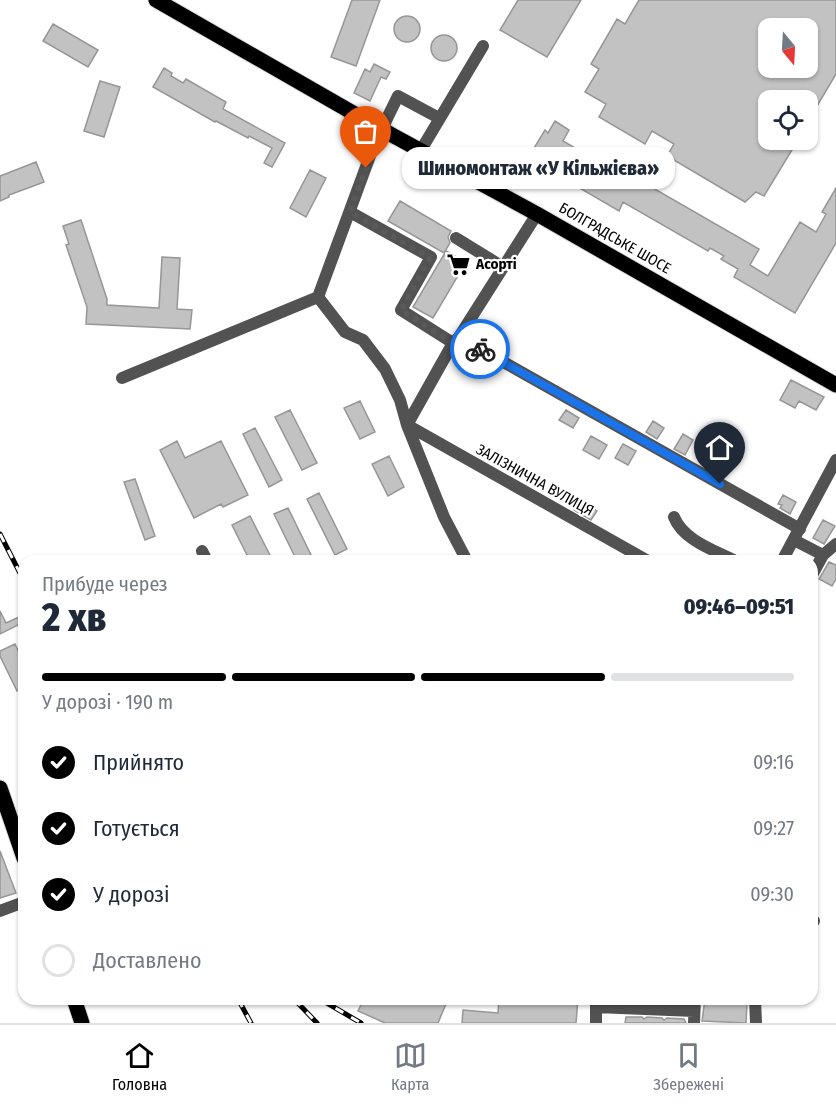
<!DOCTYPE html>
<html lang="uk">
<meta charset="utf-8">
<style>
:root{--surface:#fff;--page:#f6f6f7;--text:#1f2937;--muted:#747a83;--line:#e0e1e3;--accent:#000}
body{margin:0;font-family:"Fira Sans Condensed",sans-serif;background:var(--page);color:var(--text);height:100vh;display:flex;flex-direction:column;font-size:22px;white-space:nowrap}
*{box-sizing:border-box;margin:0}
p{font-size:20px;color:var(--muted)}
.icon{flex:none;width:33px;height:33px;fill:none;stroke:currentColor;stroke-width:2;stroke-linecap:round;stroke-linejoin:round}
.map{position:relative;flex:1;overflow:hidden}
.details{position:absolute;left:18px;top:555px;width:800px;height:450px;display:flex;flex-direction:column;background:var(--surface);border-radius:18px;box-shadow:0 2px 4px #0004}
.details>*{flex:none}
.needle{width:39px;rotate:162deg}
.buttons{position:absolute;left:758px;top:18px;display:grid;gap:12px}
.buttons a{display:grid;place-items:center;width:60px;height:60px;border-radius:12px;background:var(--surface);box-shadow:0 2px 4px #0004;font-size:30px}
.pin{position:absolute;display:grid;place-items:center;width:51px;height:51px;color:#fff;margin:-62px -26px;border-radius:50% 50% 50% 0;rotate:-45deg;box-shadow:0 0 6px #0007}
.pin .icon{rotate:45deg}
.courier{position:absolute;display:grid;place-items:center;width:60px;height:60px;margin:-30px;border:4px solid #1a73e8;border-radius:50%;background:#fff;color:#222;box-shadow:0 2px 8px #0007}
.bubble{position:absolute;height:42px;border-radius:18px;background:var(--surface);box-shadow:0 2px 4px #0004;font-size:20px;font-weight:800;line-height:42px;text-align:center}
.summary em{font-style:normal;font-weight:800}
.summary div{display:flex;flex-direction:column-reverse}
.summary{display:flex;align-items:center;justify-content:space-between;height:102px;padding:0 24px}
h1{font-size:39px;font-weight:800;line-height:45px}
.bar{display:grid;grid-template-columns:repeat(4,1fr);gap:9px 6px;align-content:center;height:72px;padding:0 24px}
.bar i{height:8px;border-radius:4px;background:var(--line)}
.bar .on{background:var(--accent)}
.bar p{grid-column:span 4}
ol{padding:0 24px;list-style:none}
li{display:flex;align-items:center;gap:18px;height:66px}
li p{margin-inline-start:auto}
li .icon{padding:6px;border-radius:50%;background:var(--accent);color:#fff;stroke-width:4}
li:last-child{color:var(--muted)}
li i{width:33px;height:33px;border:3px solid var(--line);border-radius:50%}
.dock{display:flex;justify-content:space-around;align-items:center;height:84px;border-top:2px solid var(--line);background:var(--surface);font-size:16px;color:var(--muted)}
.dock a{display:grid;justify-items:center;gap:3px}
.dock .on{color:var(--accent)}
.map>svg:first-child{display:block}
.building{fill:#c2c2c2;stroke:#969696;stroke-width:1.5;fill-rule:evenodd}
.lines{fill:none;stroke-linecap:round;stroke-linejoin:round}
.major-casing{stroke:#dbdbdb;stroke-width:17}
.minor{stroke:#525252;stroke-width:12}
.major{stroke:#000;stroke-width:15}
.rail-casing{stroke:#000;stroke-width:5}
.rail{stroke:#fff;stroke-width:3;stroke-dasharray:9;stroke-linecap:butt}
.done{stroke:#595959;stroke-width:6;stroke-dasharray:0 10.8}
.route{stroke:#1a73e8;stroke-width:8}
.labels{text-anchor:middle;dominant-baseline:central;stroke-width:4.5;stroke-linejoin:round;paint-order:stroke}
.street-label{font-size:15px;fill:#000;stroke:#fff}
.poi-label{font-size:15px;font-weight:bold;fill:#000;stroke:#fff;text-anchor:start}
</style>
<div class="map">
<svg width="836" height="1023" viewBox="0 0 836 1023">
<rect width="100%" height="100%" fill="#fff"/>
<path class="building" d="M352 0H380L356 66 331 57Z
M518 0H581L547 57 500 30Z
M639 0H836V74L807 123V100H768V140H798L764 196 756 192 745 202 667 156 674 144 652 131 645 144 599 117 606 104 585 92 599 69 591 64 617 19 625 24ZM768 28H807V68H768Z
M394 29a13 13 0 1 1 26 0a13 13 0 1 1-26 0Z
M53 24 98 50 88 67 43 41Z
M431 48a13 13 0 1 1 26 0a13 13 0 1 1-26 0Z
M374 64 390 72 386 79 381 77 370 101 354 93 365 69 370 72Z
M164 68 172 73 171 76 183 83 186 79 226 102 223 109 285 143 272 167 264 163 272 148 249 136 248 138 216 121 215 122 153 87Z
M100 81 120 87 104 137 84 131Z
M555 121 569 130 563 141 623 176 630 164 644 172 639 180 759 249 750 265 768 276 800 222 816 232 826 214 822 212 836 188V243L795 313 734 277 738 269 721 259 724 256 710 248 708 251 623 202 619 211 528 158 545 130 548 133Z
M36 162 44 182 9 195V197L0 201V176Z
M310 170 326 178 306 217 290 208Z
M400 201 451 231 448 237 450 243 444 253 388 221Z
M81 220 107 299V305L159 308 162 257 180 258 177 309 192 310 190 329 86 324 87 307 66 245 69 244 63 226Z
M446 251 466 262 433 318 413 307Z
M791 380 824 397 816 410 799 401 795 408 780 400Z
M360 401 375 432 360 439 344 408Z
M290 410 317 463 302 470 275 417Z
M566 410 579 418 573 428 559 420Z
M653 421 664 428 657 439 646 432Z
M255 428 282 480 269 487 243 434Z
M683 434 693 440 685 455 674 449Z
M591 436 607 445 599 459 583 450Z
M177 441 185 458 221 441 248 495 223 507 221 504 194 518 160 450Z
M623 444 636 451 628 465 615 458Z
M389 456 404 487 388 496 372 464Z
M135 479 155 536 145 540 124 482Z
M319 493 347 549 335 555 307 499Z
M783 495 796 502 790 514 780 508 782 505 778 504Z
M581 500 597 511 591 520 574 510Z
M288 508 314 561H297L274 514Z
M250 516 273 561H250L232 525Z
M823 520 835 526 824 544 813 538Z
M829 562 836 565V579L832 586 819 579Z
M0 611 6 623 19 617 22 623 0 634Z
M15 644 24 663V687L17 691 0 656V651Z
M0 851 16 893 0 898Z
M364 999H448L438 1023H385L358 1011Z
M499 999H578L576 1023H462L463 1010 498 1013Z
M705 999 747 1004 746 1023 702 1021Z
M626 1017H642L644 1019 647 1017 662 1018 664 1020 667 1018 684 1019 686 1023H625Z"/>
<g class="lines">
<defs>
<path id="major" d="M156 0 381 129 537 214 836 385
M0 788 24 858
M74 999 82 1023"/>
</defs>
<use href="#major" class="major-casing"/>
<path class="minor" d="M421 150 483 46
M350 212 431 257 401 310 453 343
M537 214 459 337 453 343 407 425 648 561
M456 238 503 267
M318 297 345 332 363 340 385 369 400 400 407 425 444 517 467 561
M459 337 800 529
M122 378 318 297 374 145 398 96 439 118
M674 517C683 540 714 550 735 561
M794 540 823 555 836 544
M202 551 207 561
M782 561 836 460
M812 575 823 555
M0 911 24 902
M812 921H814
M755 999 756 1023
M596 1007 694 1011
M596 1023V1000
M694 1023 695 999"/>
<use href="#major" class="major"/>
<defs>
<path id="rail" d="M0 534 24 581
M238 999 251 1023
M294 999 317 1023
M320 999 361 1023"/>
</defs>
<use href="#rail" class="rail-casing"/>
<use href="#rail" class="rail"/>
</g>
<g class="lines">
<path class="done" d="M366 168 350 212 430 258 401 310 453 343 459 337 480 349"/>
<path class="route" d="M480 349 720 484"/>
</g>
<defs>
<symbol id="supermarket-bare" viewBox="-9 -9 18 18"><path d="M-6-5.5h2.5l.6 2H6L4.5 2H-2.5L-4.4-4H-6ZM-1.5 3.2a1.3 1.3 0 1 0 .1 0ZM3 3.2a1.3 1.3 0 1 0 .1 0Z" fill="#000" stroke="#fff" stroke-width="2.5" paint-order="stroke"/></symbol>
</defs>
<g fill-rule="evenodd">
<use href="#supermarket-bare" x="442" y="248" width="33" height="33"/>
</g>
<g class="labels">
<g class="street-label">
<text transform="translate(615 238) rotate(30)">БОЛГРАДСЬКЕ ШОСЕ</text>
<text transform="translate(535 480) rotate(29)">ЗАЛІЗНИЧНА ВУЛИЦЯ</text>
</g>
<g class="poi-label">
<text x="476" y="264">Асорті</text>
</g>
</g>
</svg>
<div class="buttons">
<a><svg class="needle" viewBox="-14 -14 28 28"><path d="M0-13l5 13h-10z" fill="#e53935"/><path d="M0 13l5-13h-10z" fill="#747a83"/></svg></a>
<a><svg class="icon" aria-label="locate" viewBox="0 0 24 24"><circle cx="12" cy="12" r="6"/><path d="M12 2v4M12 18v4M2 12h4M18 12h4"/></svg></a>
</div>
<div class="pin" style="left:366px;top:168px;background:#ea580c"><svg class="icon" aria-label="bag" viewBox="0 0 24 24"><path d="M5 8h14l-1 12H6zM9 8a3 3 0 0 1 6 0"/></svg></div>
<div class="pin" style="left:720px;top:484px;background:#1f2937"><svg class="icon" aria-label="home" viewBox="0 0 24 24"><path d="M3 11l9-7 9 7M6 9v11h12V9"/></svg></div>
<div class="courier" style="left:480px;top:349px"><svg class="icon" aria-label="bike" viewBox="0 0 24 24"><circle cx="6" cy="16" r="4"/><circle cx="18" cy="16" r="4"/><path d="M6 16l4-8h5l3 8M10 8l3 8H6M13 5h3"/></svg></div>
<div class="bubble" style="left:402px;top:147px;width:273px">Шиномонтаж «У Кільжієва»</div>
<section class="details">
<div class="summary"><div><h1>2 хв</h1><p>Прибуде через</p></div><em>09:46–09:51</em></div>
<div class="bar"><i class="on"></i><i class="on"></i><i class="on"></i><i></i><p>У дорозі · 190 m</p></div>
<ol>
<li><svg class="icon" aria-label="check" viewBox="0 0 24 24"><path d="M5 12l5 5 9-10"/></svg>Прийнято<p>09:16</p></li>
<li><svg class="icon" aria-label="check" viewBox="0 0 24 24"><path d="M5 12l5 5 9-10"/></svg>Готується<p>09:27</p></li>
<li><svg class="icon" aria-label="check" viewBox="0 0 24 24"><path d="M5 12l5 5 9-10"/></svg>У дорозі<p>09:30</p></li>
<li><i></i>Доставлено</li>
</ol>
</section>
</div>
<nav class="dock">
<a class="on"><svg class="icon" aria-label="home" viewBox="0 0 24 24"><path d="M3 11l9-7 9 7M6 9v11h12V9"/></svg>Головна</a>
<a><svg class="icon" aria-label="map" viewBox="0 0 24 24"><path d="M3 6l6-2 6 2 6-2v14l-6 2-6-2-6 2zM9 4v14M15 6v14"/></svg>Карта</a>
<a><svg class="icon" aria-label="saved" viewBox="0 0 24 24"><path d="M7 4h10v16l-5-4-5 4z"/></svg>Збережені</a>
</nav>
